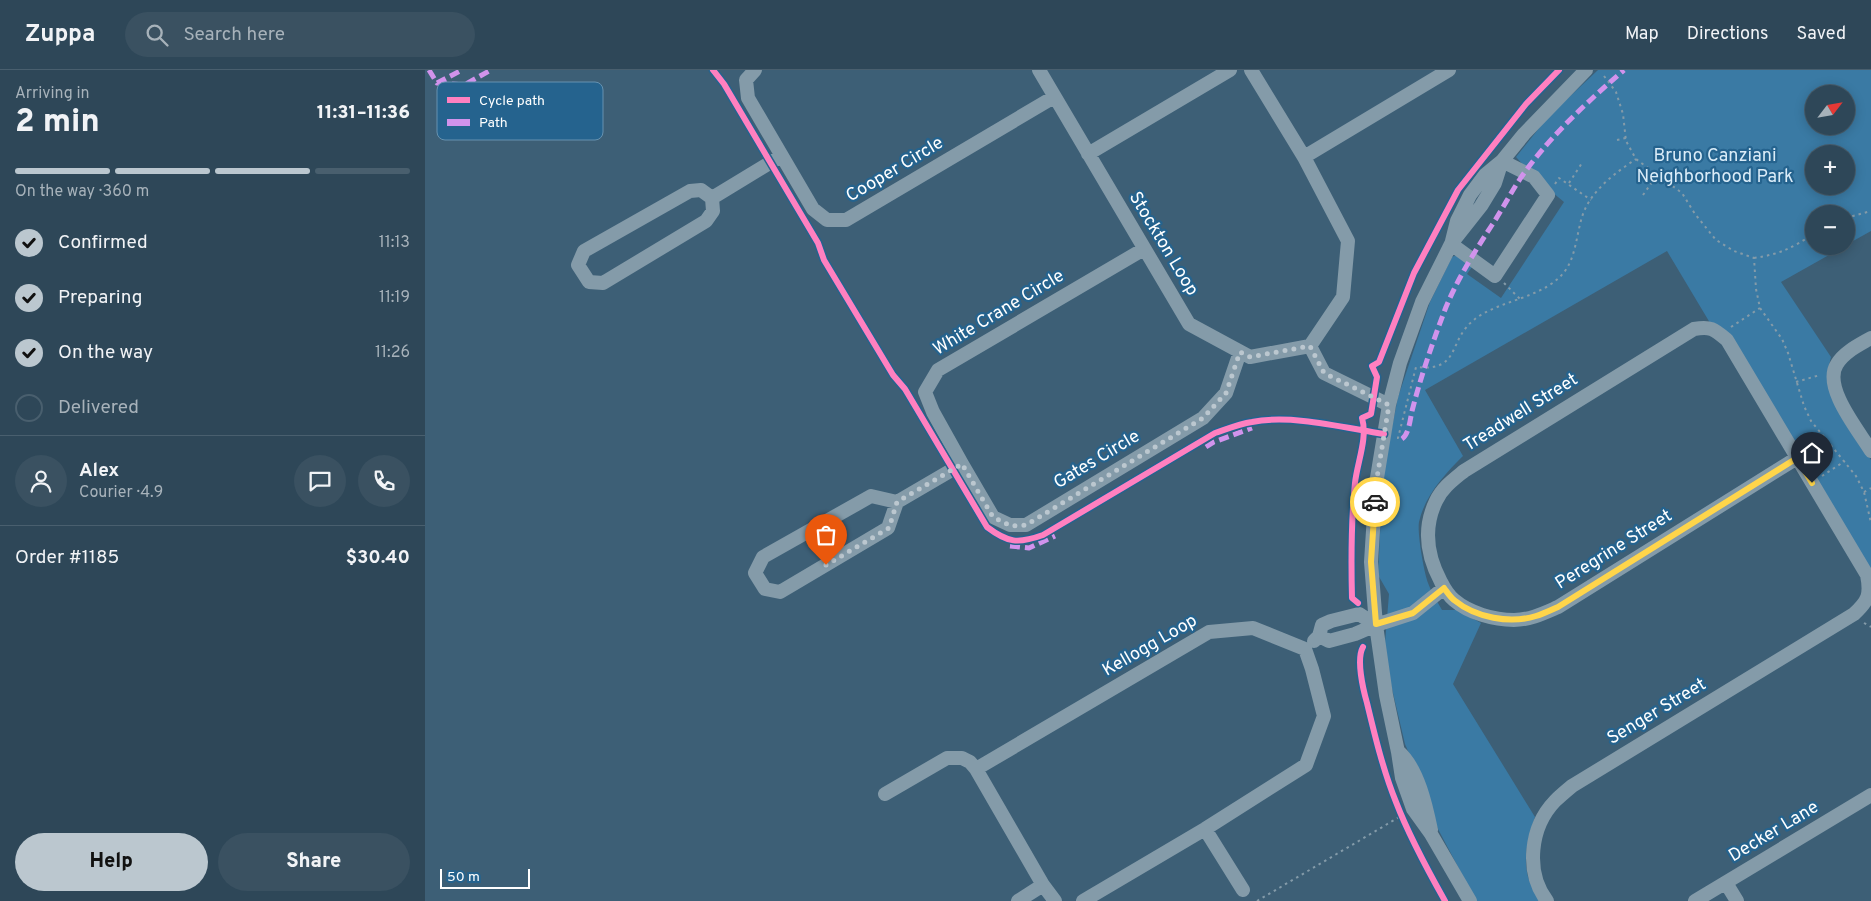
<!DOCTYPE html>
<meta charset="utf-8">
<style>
:root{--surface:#2e4758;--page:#3a5161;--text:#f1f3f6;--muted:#a7b2ba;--line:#495f6e;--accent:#bbc7cf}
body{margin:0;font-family:Overpass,sans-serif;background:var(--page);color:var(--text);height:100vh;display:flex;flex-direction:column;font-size:19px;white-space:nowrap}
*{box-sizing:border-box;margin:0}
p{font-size:16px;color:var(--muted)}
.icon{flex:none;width:28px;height:28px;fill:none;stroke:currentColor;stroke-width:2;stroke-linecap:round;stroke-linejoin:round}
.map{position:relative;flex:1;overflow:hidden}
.drawer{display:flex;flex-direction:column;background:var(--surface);width:425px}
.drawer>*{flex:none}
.needle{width:32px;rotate:59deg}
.controls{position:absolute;left:1380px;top:15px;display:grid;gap:10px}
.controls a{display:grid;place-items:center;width:50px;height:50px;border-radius:50%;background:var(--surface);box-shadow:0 2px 12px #0003,0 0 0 1px var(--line);font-size:25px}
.scale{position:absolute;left:15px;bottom:12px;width:90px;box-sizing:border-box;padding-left:5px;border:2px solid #fff;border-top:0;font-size:14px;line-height:18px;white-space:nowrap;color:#fff;-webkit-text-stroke:4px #25638e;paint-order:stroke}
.pin{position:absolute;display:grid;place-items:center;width:42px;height:42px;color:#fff;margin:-51px -21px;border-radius:50% 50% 50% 0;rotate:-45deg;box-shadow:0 0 5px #0007}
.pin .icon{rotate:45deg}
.courier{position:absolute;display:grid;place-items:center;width:50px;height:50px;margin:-25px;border:4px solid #ffd54a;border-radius:50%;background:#fff;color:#222;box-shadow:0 1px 6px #0007}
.headline em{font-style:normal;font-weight:800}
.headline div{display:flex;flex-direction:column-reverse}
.headline{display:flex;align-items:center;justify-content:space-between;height:85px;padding:0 15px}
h1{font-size:32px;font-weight:800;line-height:38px}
.bar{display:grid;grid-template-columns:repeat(4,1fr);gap:8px 5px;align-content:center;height:60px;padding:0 15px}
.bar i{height:6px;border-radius:4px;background:var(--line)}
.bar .active{background:var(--accent)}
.bar p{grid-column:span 4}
.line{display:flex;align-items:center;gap:12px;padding:0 15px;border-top:1px solid var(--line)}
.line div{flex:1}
.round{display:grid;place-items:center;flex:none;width:52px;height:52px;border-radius:26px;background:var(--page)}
ol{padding:0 15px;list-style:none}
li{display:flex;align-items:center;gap:15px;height:55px}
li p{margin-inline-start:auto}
li .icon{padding:5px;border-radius:50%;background:var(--accent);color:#111;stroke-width:4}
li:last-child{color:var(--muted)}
li i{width:28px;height:28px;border:2px solid var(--line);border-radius:50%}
.cta{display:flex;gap:10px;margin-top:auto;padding:10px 15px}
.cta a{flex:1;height:58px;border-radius:30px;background:var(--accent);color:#111;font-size:20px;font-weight:800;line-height:58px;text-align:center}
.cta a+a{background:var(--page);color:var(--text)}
header{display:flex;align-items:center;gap:30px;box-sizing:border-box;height:70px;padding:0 25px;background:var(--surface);border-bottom:1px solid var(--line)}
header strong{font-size:24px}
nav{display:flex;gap:28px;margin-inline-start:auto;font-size:18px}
.search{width:350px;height:45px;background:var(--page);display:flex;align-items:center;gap:12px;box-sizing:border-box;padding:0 18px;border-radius:28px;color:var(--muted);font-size:19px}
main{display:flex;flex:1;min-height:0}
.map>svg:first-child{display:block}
.park{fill:#3a7aa4;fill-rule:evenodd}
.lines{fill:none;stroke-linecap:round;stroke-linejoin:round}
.path{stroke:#849ba9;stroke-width:2;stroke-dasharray:2.5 4;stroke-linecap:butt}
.minor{stroke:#849ba9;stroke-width:14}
.quiet{stroke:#d193ec;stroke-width:5;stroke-dasharray:10 5;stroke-linecap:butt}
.cycleway-casing{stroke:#25638e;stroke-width:9}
.cycleway{stroke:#ff80c0;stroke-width:6}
.done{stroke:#bbc7cf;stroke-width:5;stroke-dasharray:0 9}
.route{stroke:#ffd54a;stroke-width:6}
.labels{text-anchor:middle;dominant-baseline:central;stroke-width:4.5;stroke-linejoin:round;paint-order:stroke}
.park-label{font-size:18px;fill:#daecf8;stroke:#25638e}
.street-label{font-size:18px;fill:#fff;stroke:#25638e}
.key{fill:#25638e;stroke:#6692b0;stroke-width:1}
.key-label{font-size:14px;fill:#fff}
</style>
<header>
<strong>Zuppa</strong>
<div class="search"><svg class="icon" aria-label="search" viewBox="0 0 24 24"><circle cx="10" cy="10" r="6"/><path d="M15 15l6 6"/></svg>Search here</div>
<nav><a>Map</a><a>Directions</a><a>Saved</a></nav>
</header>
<main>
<section class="drawer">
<div class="headline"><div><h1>2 min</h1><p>Arriving in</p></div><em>11:31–11:36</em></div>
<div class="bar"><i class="active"></i><i class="active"></i><i class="active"></i><i></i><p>On the way · 360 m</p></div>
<ol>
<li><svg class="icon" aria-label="check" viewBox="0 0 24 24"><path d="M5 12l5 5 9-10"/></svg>Confirmed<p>11:13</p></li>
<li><svg class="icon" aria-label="check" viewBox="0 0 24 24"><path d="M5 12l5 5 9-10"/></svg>Preparing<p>11:19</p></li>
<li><svg class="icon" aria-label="check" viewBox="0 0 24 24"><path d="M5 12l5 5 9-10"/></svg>On the way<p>11:26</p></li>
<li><i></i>Delivered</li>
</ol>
<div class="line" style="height:90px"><a class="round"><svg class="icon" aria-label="person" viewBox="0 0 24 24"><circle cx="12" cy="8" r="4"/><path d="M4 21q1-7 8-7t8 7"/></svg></a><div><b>Alex</b><p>Courier · 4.9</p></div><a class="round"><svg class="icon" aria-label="chat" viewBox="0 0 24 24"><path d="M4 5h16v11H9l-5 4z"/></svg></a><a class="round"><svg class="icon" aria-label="phone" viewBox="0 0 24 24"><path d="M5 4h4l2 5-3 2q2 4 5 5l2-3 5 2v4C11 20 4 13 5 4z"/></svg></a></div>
<div class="line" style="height:65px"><div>Order #1185</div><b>$30.40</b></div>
<div class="cta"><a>Help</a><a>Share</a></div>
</section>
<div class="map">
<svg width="1446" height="831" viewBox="0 0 1446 831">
<rect width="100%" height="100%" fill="#3d5f76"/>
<path class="park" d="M1173 0H1446V161L1421 175V144H1389V176H1420L1356 212 1406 287 1402 304 1408 329 1446 390V522L1242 181 1000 320 1038 386C1020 404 1000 425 994 452 992 463 999 502 1003 513 1006 522 1012 531 1017 540H1032L1056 553 1028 614 1110 747C1103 767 1097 789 1104 810 1107 817 1113 825 1117 831H1051L1013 759 994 707 980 674 959 585 964 524 953 505 958 403 973 327 1005 232 1027 187 1034 184 1049 194 1042 204 1076 228 1139 132 1109 107 1091 87 1123 47ZM1389 24H1421V56H1389ZM1389 84H1421V116H1389Z"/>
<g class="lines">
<path class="path" d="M1179 6 1191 22 1198 44 1201 71 1211 89 1257 123 1270 144 1291 170 1309 181 1329 188 1331 219 1335 238 1357 269 1363 283 1379 336 1386 351 1431 406 1439 422 1446 453
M1192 70 1201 68
M1144 113 1157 93
M1130 114 1134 108 1166 130
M1218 125 1232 105
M1421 148 1446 141
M1329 188C1356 184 1366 178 1389 164
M1079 213 1095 229
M1306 257 1335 238
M1371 312 1395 305
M972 368H973L991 297C1037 302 1022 270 1050 249 1076 229 1123 228 1142 198 1151 183 1152 163 1157 147 1165 121 1190 103 1211 89
M1397 406 1420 391
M1439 422 1446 418
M1439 553 1446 557
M832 831 976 746"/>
<path class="minor" d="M330 0 321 10 323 28 388 139 402 150H421L629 27
M614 0 764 254 825 287 885 276 918 227 923 171 879 87 826 0
M663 84 805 0
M879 87 1024 0
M287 128 288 141 281 151 178 213 164 212 153 195 159 181 265 121 276 120 287 128 356 86
M1027 171 1032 151 1045 125 1060 105 1077 91 1099 64 1161 0
M1026 174 1070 206 1123 125 1109 107 1077 91
M719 179 513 300 500 322 508 342 537 394 568 447 585 455H601L778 348 801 323 815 282
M1446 268C1434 275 1419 282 1412 294 1397 317 1434 361 1446 381
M885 276 899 303 964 335
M472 432 463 458 355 522 340 519 330 503 338 487 446 426 472 432 537 394
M894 566 904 571 930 564 951 555 988 543 1019 518
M889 571 894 566 897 555 906 551 934 544 951 555
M974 682C993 699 1001 736 1006 760
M551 699 784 562 828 558 880 579 887 599 899 646 881 695 780 759 658 831
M460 724 522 688H537L545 692 551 699 618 815 630 831
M780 759 818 820
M1301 813 1312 831
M593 831 618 815
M1045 831 1006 764 988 739 977 708 973 682 961 625 951 555 946 492 951 414 964 335 975 293 997 232 1026 174 1056 136 1070 113 1077 91
M1122 831C1100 802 1105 757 1130 731 1135 726 1141 721 1147 716L1429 544C1443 531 1446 525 1442 505L1302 270C1289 259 1286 256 1269 259L1039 401C1028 410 1017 418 1011 431 998 458 1002 486 1016 512 1019 518 1023 525 1029 530 1044 543 1069 550 1089 550 1105 550 1119 543 1133 537L1372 388
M1270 831 1446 725"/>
<path class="quiet" d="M4 0 12 13 37 0
M12 13 39 15 66 0
M977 369C984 364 985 350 987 341 996 306 1008 271 1021 237 1033 208 1050 181 1067 155 1077 140 1085 124 1095 109 1123 68 1161 33 1199 0
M781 377 789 372 827 358
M585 476 604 478 630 466"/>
<defs>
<path id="cycleway" d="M288 0 299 14 393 173 399 190 468 305 480 319 562 457C583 473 593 474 618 465L790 363C802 359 814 354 827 352 867 344 920 358 959 364
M933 533 927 528C926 489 926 451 930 413 932 393 943 368 937 348L946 344 952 307 947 296 954 292 989 203 1033 120 1101 34 1134 0
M938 577C931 589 938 619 942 633 950 666 958 700 971 732 984 766 1002 799 1020 831"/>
</defs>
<use href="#cycleway" class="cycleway-casing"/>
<use href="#cycleway" class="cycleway"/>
</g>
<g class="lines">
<path class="done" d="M401 495 464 458 472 432 537 394 568 447 586 456 601 455 778 348 801 323 815 282 825 287 885 276 899 303 964 335 951 414 950 432"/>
<path class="route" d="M950 432 946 492 951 554 988 543 1019 518C1022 522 1025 527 1029 530 1051 548 1085 554 1111 546 1118 544 1126 540 1133 537L1372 388 1387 413"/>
</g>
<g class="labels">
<g class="park-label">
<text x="1290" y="86">Bruno Canziani<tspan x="1290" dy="21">Neighborhood Park</tspan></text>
</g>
<g class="street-label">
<text transform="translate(470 100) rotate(-31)">Cooper Circle</text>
<text transform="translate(738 174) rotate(59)">Stockton Loop</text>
<text transform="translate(574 243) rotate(-31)">White Crane Circle</text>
<text transform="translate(1096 343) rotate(-32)">Treadwell Street</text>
<text transform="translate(672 390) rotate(-31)">Gates Circle</text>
<text transform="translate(1189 480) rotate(-32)">Peregrine Street</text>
<text transform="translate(725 576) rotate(-30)">Kellogg Loop</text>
<text transform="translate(1232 642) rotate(-31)">Senger Street</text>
<text transform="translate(1349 762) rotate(-31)">Decker Lane</text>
</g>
</g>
<rect x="12" y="12" width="166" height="58" rx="8" class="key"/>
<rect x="22" y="27" width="23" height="6" fill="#ff80c0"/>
<rect x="22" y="49" width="23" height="7" fill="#d193ec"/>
<g class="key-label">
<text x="54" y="35">Cycle path</text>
<text x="54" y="57">Path</text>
</g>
</svg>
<div class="controls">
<a><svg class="needle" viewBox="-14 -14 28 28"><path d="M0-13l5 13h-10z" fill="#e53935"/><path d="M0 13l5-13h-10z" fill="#a7b2ba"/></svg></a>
<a>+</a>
<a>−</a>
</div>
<div class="scale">50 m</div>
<div class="pin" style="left:401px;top:495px;background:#ea580c"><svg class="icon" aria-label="bag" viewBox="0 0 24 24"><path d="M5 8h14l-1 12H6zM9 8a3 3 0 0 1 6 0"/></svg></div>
<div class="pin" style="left:1387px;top:413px;background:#1f2937"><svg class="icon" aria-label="home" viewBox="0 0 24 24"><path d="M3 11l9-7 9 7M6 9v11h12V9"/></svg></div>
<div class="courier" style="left:950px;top:432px"><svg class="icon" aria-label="car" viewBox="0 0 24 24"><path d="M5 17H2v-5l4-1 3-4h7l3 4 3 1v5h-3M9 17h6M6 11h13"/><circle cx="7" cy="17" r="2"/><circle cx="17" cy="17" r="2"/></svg></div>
</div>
</main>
